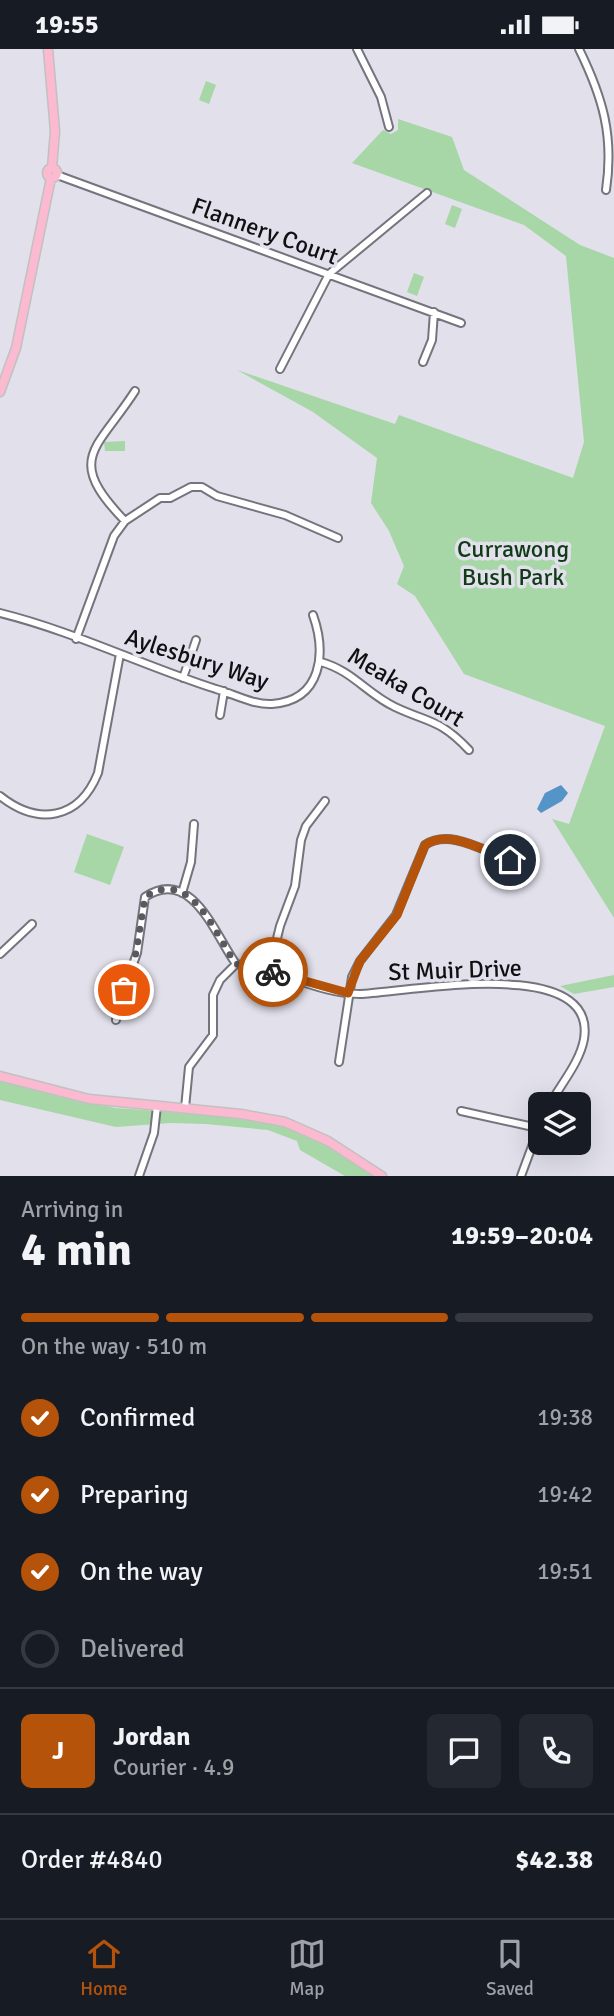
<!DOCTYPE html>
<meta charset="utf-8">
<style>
:root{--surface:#171b24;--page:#242831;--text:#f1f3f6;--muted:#9ea1a6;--line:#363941;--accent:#b45309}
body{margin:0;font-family:Signika,sans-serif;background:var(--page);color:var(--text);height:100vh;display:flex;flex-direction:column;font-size:26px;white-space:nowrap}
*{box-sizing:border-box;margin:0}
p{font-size:23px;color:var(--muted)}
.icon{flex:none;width:38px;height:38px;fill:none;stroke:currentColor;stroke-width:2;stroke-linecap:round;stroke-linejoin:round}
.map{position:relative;height:1127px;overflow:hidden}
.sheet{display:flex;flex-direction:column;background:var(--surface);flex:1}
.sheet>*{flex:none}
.controls{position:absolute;left:528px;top:1043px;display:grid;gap:14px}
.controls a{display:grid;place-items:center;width:63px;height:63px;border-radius:10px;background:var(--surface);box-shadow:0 7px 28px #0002;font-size:35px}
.pin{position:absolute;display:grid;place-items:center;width:60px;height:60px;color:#fff;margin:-30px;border:4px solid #fff;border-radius:50%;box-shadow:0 2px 7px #0007}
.courier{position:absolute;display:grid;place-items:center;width:70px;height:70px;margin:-35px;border:5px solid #b45309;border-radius:50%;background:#fff;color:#222;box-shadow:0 2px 9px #0007}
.overview em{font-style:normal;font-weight:700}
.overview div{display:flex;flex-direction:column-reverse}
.overview{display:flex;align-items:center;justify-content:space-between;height:119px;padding:0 21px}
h1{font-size:46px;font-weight:700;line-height:52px}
.bar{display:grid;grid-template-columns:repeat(4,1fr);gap:10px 7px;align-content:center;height:84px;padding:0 21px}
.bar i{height:9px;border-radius:5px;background:var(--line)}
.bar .selected{background:var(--accent)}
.bar p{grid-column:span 4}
.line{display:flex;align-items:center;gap:18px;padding:0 21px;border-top:2px solid var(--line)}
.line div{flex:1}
.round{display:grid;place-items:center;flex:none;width:74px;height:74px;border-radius:10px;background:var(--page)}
ol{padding:0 21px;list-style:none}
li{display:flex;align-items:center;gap:21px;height:77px}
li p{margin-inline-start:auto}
li .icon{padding:7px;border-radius:50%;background:var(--accent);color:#fff;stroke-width:4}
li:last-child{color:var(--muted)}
li i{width:38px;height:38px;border:4px solid var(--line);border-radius:50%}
.status{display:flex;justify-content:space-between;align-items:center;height:49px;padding:0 35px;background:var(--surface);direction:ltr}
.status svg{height:19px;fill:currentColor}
.dock{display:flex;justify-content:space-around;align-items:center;height:98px;border-top:2px solid var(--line);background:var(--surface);font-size:19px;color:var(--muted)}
.dock a{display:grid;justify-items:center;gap:4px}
.dock .selected{color:var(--accent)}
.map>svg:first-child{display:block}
.green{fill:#a7d6a7}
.water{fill:#5494c6}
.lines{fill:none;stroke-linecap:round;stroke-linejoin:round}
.minor-casing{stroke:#74747d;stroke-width:10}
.major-casing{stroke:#c1c1c2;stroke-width:11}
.minor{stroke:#fff;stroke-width:6}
.major{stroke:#fbbacf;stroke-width:8}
.done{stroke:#59595f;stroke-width:7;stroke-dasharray:0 12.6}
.route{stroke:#b45309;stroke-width:9}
.labels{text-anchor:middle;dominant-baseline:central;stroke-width:7;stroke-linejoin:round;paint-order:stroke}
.street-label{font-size:24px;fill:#101013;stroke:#e1e0eb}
.park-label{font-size:24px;fill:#113b16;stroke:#e1e0eb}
</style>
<div class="status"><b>19:55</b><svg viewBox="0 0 49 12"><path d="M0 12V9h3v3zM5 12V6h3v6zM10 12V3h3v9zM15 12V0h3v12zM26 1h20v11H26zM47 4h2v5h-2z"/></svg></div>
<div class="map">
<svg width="614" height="1127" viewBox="0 0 614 1127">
<rect width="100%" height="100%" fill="#e1e0eb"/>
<path class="green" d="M206 32 216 36 209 55 199 51Z
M398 70 452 88 464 121 580 196 614 209V869L552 770 569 775 605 677 464 625 415 547 397 535 404 517 389 482 371 454 377 409 313 363 237 321 395 375 399 366 573 429 584 393 566 207 524 176 352 114 383 81 391 85 398 81Z
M452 156 462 160 455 179 445 175Z
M414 224 424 228 417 247 407 243Z
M125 392V402H105L104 393Z
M87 785 124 798 110 836 74 823Z
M614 926V938L574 945 560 937Z
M0 1030 115 1059 219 1066 282 1076 328 1095 375 1127H345L300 1101 297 1092 268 1081 206 1075 170 1074 116 1078 0 1051Z"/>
<path class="water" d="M561 736 568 744 562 752 541 764 537 760 545 744Z"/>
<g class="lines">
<defs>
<path id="minor" d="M357 0 381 48 389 78
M579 0C603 49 614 87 606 141
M57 126 461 274
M423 313 432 291 434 263
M280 320 329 225 427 144
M125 472C64 409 97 401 135 342
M0 564C73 582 144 617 216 640 234 645 253 656 272 655 323 651 326 603 313 566
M76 590 114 487 125 472 160 449H170L191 438H202L217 447 285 466 338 489
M321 613C353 622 367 645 395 658 429 674 440 670 469 701
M183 629 196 591
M220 666 224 642
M0 747C38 777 79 771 98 724L120 605
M182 844 191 813 194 775
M0 905 32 875
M269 922 280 877 295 837 301 791 306 777 325 752
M116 971 117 960 137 904 145 848C192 817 215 886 236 915
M339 1013 352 928 360 912 396 866 425 796C450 779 485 803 510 811
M185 1059 189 1018 213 986V946L220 931 236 915C278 919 318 945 360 945 402 944 598 904 584 990 580 1013 561 1035 550 1055
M461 1062 538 1079
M139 1127 154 1084 157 1057
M521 1127 541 1073"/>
<path id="major" d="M48 0 55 82 52 119
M47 124a5 5 0 1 1 10 0a5 5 0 1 1-10 0Z
M0 343 16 299 51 129
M0 1027 89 1050 241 1065 285 1073 328 1092 382 1127"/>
</defs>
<use href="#minor" class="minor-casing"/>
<use href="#major" class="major-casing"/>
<use href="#minor" class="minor"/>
<use href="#major" class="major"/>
</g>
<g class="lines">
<path class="done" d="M124 941 136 904 145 848C192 817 215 886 236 915L273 923"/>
<path class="route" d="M273 923 348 944 360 912 397 866 425 796C450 779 485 803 510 811"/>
</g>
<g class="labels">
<g class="street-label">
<text transform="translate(265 182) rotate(20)">Flannery Court</text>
<text transform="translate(197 610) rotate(18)">Aylesbury Way</text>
<text transform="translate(406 638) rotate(31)">Meaka Court</text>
<text transform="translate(455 921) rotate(-2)">St Muir Drive</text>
</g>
<g class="park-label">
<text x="513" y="500">Currawong<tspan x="513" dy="28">Bush Park</tspan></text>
</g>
</g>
</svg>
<div class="controls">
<a><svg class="icon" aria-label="layers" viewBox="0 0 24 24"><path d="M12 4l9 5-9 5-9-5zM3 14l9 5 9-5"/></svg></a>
</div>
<div class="pin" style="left:124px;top:941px;background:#ea580c"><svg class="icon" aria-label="bag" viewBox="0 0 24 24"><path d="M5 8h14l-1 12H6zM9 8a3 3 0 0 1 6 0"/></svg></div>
<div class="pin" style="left:510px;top:811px;background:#1f2937"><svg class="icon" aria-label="home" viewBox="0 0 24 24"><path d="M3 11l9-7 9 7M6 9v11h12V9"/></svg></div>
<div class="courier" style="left:273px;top:923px"><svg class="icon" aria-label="bike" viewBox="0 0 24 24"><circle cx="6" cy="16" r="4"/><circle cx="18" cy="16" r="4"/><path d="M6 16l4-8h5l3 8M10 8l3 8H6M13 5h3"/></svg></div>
</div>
<section class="sheet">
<div class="overview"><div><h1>4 min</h1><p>Arriving in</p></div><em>19:59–20:04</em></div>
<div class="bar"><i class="selected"></i><i class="selected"></i><i class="selected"></i><i></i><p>On the way · 510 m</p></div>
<ol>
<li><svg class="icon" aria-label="check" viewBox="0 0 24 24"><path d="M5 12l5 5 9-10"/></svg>Confirmed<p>19:38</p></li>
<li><svg class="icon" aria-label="check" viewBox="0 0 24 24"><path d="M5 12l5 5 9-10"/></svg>Preparing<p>19:42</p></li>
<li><svg class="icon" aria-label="check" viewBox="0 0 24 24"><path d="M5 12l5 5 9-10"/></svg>On the way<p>19:51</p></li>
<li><i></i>Delivered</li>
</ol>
<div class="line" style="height:126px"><b class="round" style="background:var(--accent);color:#fff">J</b><div><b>Jordan</b><p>Courier · 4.9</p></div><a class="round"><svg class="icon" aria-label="chat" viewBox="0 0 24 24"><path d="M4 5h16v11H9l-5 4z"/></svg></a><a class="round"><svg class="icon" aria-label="phone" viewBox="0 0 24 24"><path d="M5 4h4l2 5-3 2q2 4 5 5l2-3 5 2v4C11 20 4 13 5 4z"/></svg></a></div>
<div class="line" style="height:91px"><div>Order #4840</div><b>$42.38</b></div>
</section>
<nav class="dock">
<a class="selected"><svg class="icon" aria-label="home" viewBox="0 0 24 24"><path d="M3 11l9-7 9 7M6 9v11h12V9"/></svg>Home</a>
<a><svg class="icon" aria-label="map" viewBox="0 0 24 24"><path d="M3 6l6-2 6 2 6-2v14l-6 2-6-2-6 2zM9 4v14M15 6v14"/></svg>Map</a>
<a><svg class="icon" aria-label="saved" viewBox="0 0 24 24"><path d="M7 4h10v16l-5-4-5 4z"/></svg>Saved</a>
</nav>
